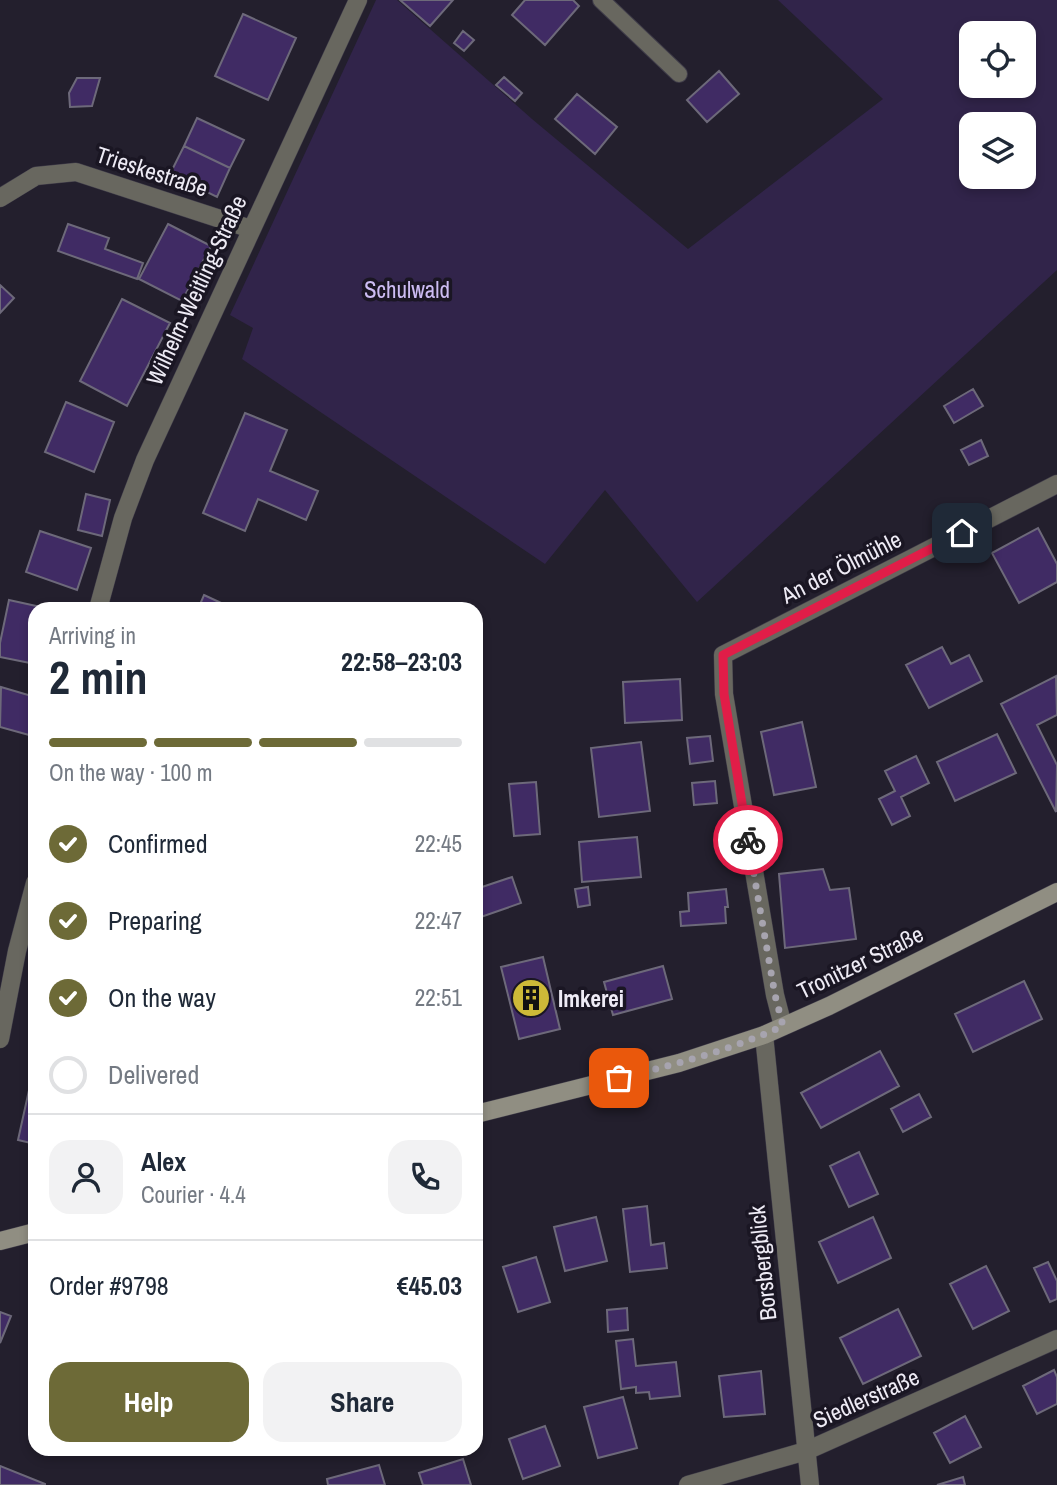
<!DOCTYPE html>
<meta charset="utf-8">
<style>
:root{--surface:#fff;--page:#f2f2f3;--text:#1f2937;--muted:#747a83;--line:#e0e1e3;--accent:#6d6a37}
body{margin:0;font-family:"Archivo Narrow",sans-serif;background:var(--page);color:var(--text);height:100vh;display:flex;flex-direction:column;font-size:26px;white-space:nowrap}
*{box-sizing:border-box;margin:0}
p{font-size:23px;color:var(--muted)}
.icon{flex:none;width:38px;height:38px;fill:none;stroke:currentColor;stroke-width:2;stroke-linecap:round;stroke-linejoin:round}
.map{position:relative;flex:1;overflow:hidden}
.side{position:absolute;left:28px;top:602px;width:455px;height:854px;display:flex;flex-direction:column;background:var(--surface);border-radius:21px;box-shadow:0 4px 10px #0003}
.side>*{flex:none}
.buttons{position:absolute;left:959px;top:21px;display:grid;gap:14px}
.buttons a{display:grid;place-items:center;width:77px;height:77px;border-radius:14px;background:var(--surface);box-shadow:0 4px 10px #0003;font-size:35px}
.pin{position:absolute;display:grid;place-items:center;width:60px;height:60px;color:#fff;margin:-30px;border-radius:14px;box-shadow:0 4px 10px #0006}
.courier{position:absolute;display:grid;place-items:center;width:70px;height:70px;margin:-35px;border:5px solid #e11d48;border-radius:50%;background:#fff;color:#222;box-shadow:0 2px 9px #0007}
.head em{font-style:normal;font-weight:700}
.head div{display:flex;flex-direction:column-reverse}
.head{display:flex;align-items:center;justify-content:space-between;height:119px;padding:0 21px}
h1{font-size:46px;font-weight:700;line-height:52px}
.bar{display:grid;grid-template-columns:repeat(4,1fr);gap:10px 7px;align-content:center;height:84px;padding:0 21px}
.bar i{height:9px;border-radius:5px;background:var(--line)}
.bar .on{background:var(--accent)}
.bar p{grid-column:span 4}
.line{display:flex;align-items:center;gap:18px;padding:0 21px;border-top:2px solid var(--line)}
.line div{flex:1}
.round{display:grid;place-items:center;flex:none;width:74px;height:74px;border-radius:21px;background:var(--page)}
ol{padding:0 21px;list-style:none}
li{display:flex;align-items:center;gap:21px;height:77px}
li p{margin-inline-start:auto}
li .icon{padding:7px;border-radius:50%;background:var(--accent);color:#fff;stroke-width:4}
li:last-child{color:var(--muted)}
li i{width:38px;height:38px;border:4px solid var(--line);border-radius:50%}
.primary-button{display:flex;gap:14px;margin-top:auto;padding:14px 21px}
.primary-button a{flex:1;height:80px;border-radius:21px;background:var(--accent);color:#fff;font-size:28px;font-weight:700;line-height:80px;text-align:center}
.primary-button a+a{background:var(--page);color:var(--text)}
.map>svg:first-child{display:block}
.green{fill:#31244a;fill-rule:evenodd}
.building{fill:#402b64;stroke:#6d697a;stroke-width:2}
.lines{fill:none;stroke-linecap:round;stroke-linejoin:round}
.lane-casing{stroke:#3f3c49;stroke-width:18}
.street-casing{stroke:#3f3c49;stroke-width:19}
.secondary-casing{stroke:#3f3c49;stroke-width:19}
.lane{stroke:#68675f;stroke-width:16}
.street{stroke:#68675f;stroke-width:18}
.secondary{stroke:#908e82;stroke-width:18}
.done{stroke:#a7a4af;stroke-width:7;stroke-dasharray:0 12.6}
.route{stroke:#e11d48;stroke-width:9}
.labels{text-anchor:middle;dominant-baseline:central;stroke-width:7;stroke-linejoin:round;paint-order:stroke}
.street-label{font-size:23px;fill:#eeebf5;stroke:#1a1623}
.park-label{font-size:23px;fill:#ccbcf2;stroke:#1a1623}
.poi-label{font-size:23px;font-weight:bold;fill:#eeebf5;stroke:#1a1623;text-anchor:start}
</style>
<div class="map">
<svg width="1057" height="1485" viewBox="0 0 1057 1485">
<rect width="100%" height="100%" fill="#231f2d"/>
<path class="green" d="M376 0H397L532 119 688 249 883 99 778 0H1057V270L697 602 605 490 545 564 242 359 253 328 230 315ZM971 33H1024V86H971ZM971 124H1024V177H971Z"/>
<path class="building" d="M400 0H453L430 26Z
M525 0H573L579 6 545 45 512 15Z
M243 14 296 38 268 100 215 76Z
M463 31 474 40 464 51 454 43Z
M719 71 739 94 707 122 687 100Z
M504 77 522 93 515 101 496 85Z
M77 78H100L92 106 70 107 69 93Z
M577 94 617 127 595 154 555 119Z
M197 118 244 140 230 168 184 146Z
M184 146 230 168 217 197 170 174Z
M68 224 109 238 105 249 143 263 137 279 58 251Z
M168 224 211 246 182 301 139 279Z
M0 285 14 298 0 313Z
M122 299 170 323 127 406 80 381Z
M973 389 983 406 954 423 944 406Z
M66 402 114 422 94 472 45 452Z
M245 413 287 430 270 471 318 491 306 520 258 499 245 531 203 513Z
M981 440 988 456 969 465 961 450Z
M86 494 110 500 102 536 78 530Z
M1038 528 1057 564V582L1019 603 992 553Z
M40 531 91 548 77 590 26 572Z
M204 595 234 609H198Z
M9 600 50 609H35V664L0 657V643Z
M942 647 951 664 969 655 982 681 929 708 906 665Z
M1056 676 1057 715 1037 725 1057 765 1056 812 1001 704Z
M680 679 682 720 625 723 623 682Z
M1 687 35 697V715L29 735 0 727Z
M802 722 816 787 774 795 761 732Z
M997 734 1016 773 955 801 937 762Z
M710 736 713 761 690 764 687 738Z
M641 742 650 811 599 817 591 748Z
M916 756 929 783 901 797 910 816 892 825 879 799 895 791 885 771Z
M715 781 717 803 694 805 692 783Z
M536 782 540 834 514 836 509 784Z
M637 837 641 877 582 882 579 842Z
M823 869 830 890 849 888 856 939 785 948 779 874Z
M512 877 521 903 481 917 476 902V889Z
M588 887 590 905 578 907 575 889Z
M726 889 728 907H725L726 923 681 926 680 912 689 911 688 893Z
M543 957 560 1029 519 1039 501 967Z
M663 966 672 999 613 1015 604 982Z
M1024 981 1042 1019 973 1052 955 1014Z
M880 1051 899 1086 821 1128 801 1093Z
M35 1063V1144L18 1140Z
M919 1094 931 1117 903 1132 891 1109Z
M859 1152 878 1194 849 1207 830 1166Z
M647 1206 651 1245 664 1243 667 1268 630 1272 623 1209Z
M596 1217 607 1261 565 1271 554 1227Z
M873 1217 891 1258 838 1283 819 1242Z
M536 1257 550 1302 518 1312 503 1267Z
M1048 1262 1057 1281V1299L1050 1302 1034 1268Z
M986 1266 1009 1311 973 1329 950 1284Z
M627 1308 628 1330 608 1332 607 1310Z
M898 1309 921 1356 863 1384 840 1338Z
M0 1312 11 1316 0 1343Z
M633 1339 636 1366 676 1362 680 1396 650 1399 649 1392 636 1393V1387L621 1389 616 1341Z
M1054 1370 1057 1377V1404L1037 1414 1023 1386Z
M761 1371 765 1414 724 1417 719 1376Z
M623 1397 637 1448 598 1458 584 1407Z
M965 1416 981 1447 950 1463 934 1433Z
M545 1426 560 1466 523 1479 509 1439Z
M463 1459 471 1485H423L419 1473Z
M379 1465 385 1485H328L327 1479Z
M0 1466 45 1484V1485H0Z
M963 1477 965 1485H937Z"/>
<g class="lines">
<defs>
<path id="lane" d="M601 0 679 74"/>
<path id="street" d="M0 198 36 176 76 172 251 229
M98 609 123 518 145 460 358 0
M783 1026 775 995 724 694 723 655 1057 484
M764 1035 810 1485
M0 1039 17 951 35 883
M688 1485 806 1451 1057 1339"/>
<path id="secondary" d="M476 1114 679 1063 764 1035 829 1006 1057 892
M0 1241 35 1232"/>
</defs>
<use href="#lane" class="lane-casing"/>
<use href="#street" class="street-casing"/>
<use href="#secondary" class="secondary-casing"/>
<use href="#lane" class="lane"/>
<use href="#street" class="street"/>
<use href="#secondary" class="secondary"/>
</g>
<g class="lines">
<path class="done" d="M619 1078C674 1065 731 1050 783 1026L775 995 748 840"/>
<path class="route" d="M748 840 724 694 723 655 962 533"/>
</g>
<defs>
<symbol id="building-disc" viewBox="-11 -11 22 22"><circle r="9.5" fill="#cdb938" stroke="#1a1623"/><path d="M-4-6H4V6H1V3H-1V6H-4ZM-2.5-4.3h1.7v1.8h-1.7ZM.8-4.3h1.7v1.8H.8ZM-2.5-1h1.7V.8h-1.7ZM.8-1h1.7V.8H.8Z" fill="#111"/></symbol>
</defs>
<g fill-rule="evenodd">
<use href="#building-disc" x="509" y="976" width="44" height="44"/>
</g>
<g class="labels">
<g class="street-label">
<text transform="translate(152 171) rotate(18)">Trieskestraße</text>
<text transform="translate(196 290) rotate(-65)">Wilhelm-Weitling-Straße</text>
<text transform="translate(841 567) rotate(-27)">An der Ölmühle</text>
<text transform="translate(860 962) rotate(-26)">Tronitzer Straße</text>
<text transform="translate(762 1263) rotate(-96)">Borsbergblick</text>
<text transform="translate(866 1398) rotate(-24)">Siedlerstraße</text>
</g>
<g class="park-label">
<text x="407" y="289">Schulwald</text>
</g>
<g class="poi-label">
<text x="558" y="998">Imkerei</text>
</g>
</g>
</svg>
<div class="buttons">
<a><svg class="icon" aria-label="locate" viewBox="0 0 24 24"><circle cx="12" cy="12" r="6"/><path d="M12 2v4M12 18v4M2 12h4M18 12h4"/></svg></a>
<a><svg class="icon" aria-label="layers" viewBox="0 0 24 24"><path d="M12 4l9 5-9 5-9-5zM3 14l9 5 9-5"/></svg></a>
</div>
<div class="pin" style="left:619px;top:1078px;background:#ea580c"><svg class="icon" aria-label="bag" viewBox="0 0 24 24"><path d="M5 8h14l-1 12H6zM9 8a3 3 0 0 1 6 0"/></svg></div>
<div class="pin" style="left:962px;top:533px;background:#1f2937"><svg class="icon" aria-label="home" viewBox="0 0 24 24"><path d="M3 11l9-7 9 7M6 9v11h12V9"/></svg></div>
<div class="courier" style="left:748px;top:840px"><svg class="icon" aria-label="bike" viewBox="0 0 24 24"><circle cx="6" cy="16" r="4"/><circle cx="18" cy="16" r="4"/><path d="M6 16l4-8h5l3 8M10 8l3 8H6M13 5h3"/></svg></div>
<section class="side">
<div class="head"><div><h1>2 min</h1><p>Arriving in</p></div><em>22:58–23:03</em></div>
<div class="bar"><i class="on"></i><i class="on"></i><i class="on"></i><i></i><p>On the way · 100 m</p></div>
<ol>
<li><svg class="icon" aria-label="check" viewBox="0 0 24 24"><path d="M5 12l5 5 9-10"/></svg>Confirmed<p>22:45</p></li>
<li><svg class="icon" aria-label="check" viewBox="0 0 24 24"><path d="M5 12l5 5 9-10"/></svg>Preparing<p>22:47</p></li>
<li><svg class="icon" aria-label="check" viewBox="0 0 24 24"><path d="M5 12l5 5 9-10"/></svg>On the way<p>22:51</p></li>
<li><i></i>Delivered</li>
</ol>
<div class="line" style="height:126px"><a class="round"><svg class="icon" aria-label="person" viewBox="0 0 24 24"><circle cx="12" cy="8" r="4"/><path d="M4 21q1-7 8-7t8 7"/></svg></a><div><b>Alex</b><p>Courier · 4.4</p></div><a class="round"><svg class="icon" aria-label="phone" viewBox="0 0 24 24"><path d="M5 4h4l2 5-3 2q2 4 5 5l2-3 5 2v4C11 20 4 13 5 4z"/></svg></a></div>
<div class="line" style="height:91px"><div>Order #9798</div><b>€45.03</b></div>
<div class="primary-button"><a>Help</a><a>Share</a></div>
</section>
</div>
